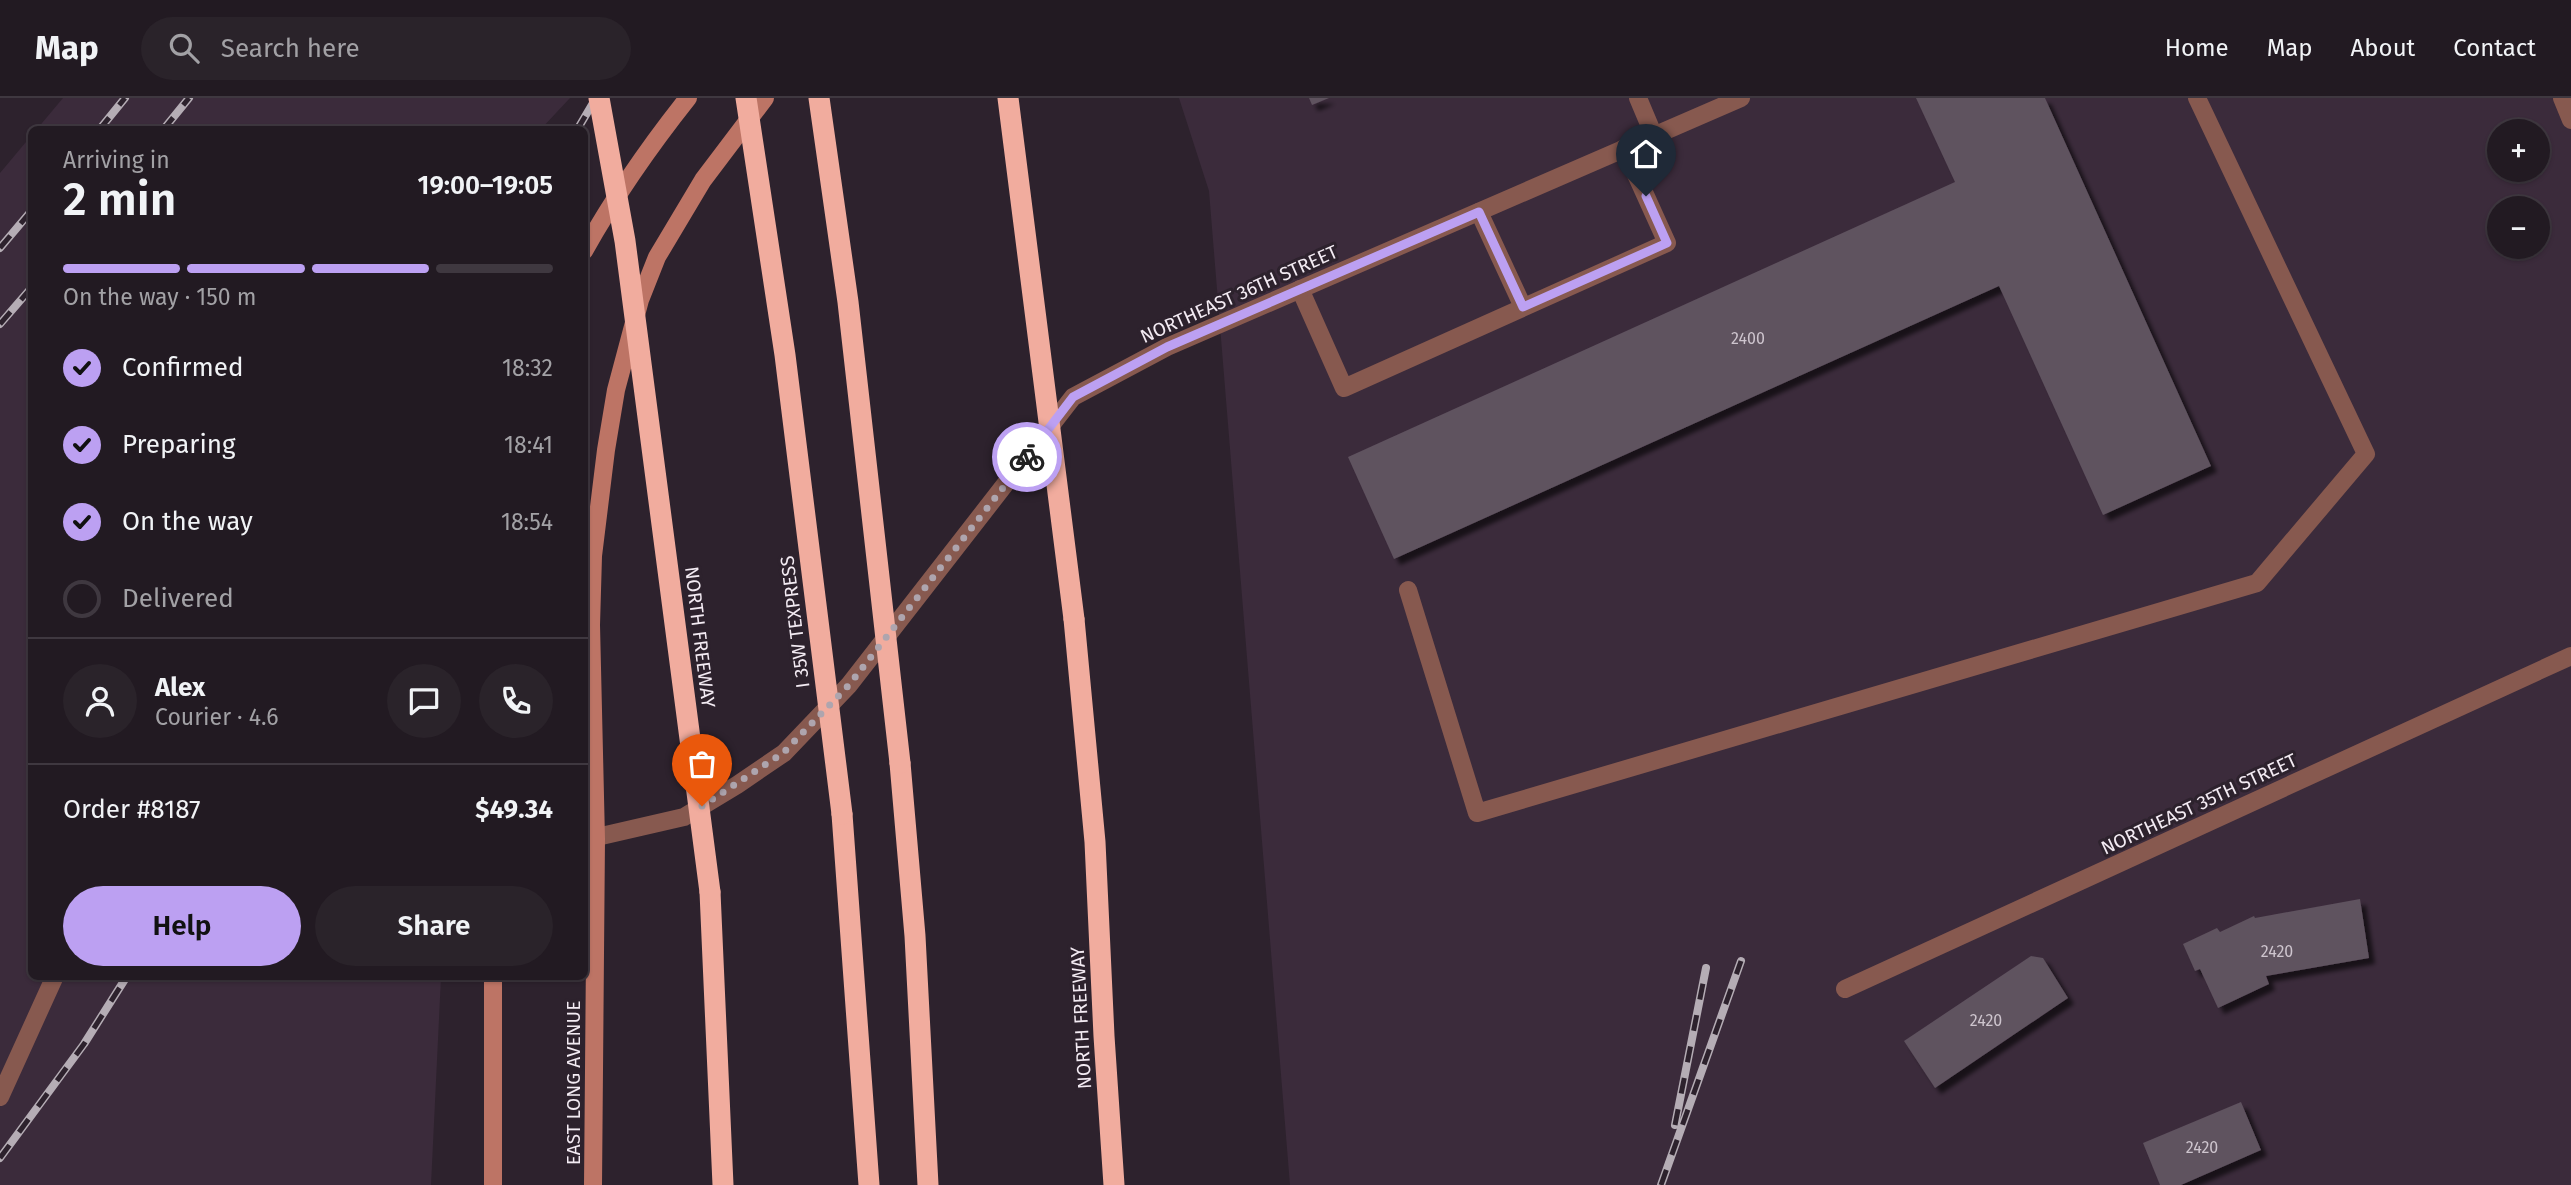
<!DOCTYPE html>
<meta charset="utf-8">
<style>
:root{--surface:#221a22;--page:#2a232a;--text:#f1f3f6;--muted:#a2a1a5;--line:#3f3840;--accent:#bca0f2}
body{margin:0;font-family:"Fira Sans",sans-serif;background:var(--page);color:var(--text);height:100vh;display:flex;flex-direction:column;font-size:26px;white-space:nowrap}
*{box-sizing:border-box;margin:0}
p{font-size:23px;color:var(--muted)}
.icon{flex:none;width:38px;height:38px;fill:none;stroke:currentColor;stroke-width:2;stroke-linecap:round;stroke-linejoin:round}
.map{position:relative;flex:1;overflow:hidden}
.side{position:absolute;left:28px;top:28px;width:560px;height:854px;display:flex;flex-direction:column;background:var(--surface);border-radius:10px;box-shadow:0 2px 5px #0004,0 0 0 2px var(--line)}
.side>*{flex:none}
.controls{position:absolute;left:2487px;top:21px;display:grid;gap:14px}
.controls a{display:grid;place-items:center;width:63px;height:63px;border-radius:50%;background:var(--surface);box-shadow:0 2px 5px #0004,0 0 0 2px var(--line);font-size:35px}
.pin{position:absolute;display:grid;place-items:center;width:60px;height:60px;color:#fff;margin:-72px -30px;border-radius:50% 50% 50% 0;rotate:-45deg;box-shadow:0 0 7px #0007}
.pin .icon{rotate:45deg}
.courier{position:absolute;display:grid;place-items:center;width:70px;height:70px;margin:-35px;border:5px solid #bca0f2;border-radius:50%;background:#fff;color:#222;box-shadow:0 2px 9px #0007}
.overview em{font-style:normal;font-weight:600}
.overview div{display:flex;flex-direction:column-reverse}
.overview{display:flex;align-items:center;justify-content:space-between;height:119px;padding:0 35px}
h1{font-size:46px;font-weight:600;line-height:52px}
.bar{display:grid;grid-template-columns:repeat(4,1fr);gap:10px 7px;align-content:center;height:84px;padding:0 35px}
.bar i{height:9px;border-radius:5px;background:var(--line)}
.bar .selected{background:var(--accent)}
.bar p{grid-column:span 4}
.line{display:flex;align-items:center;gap:18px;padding:0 35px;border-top:2px solid var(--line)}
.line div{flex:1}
.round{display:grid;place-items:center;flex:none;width:74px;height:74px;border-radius:37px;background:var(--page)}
ol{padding:0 35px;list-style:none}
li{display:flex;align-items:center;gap:21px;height:77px}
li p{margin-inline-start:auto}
li .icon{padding:7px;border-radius:50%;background:var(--accent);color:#111;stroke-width:4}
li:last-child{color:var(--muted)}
li i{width:38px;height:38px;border:4px solid var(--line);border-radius:50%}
.action{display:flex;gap:14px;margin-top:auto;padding:14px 35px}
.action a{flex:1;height:80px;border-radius:42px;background:var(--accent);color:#111;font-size:28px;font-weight:600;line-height:80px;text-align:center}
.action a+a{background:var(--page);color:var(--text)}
header{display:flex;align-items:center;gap:42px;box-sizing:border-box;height:98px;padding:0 35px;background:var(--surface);border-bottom:2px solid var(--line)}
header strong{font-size:33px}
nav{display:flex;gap:38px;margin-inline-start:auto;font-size:24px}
.search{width:490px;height:63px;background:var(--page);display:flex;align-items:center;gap:18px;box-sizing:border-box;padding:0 24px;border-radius:38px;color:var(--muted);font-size:26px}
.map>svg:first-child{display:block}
.built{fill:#3b2b3b;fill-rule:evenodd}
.building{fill:#5f525f;filter:url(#shadow)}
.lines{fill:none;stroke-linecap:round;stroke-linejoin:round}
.lane{stroke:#87594f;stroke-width:18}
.street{stroke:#87594f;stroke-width:18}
.secondary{stroke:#bd7465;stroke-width:18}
.highway{stroke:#f1ac9e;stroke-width:21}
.rail-casing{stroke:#b5adb5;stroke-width:8}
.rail{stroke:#2d222d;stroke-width:5;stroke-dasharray:16;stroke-linecap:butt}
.highway-bridge{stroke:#f1ac9e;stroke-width:21}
.done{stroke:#aea5ae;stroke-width:7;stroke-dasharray:0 12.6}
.route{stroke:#bca0f2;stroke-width:9}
.labels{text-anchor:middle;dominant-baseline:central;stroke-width:6;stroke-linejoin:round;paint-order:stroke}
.number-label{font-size:16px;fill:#cec5ce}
.street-label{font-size:19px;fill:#f3ebf3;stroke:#2d222d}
</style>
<header>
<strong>Map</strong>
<div class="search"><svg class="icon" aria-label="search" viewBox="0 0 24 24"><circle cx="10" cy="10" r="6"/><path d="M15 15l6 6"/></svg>Search here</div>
<nav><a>Home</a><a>Map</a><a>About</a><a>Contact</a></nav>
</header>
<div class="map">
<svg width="2571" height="1087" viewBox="0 0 2571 1087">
<defs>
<filter id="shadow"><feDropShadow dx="6" dy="6" stdDeviation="2" flood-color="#0009"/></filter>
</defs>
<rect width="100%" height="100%" fill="#2d222d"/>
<path class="built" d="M63 0H570L541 31H37Z
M1179 0H2571V1087H1290L1209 93ZM2499 33H2538V72H2499ZM2499 110H2538V149H2499Z
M31 38 32 878 441 879 431 1087H0V75Z"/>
<path class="building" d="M1309 0H1329L1312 7Z
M1916 0H2045L2211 368 2103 417 1999 188 1394 461 1348 359 1955 84Z
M2360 801 2369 860 2266 878 2269 886 2218 910 2200 871 2195 873 2183 846 2217 830 2220 834 2254 818 2255 820Z
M2031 858 2043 860 2068 900 1935 990 1904 943Z
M2241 1004 2261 1052 2181 1087H2160L2143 1045Z"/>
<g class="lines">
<path class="lane" d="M1638 0 1654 38
M1479 114 1523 209
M1300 191 1344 290 1667 145 1624 50
M1408 492 1477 715 2257 485 2366 356 2197 0
M0 999 55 878"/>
<path class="street" d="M2562 0 2571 22
M584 742 684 719 737 687 784 655 849 587 1073 299 1167 249 1741 0
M1845 891 2571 558"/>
<path class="secondary" d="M584 153C615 98 649 49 688 0
M493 878V1087
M593 1087 596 741 591 527 593 458 606 352 616 292 640 202 657 159 703 82 765 0"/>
<path class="highway" d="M1074 521 1095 744 1104 938 1114 1087
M900 665 915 838 928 1087
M842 716 869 1087
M710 794 723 1087"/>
<defs>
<path id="rail" d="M99 32 125 0
M163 32 189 0
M577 32 596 0
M0 150 32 112
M0 226 32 189
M1675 1027 1706 870
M0 1060 84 946 127 878
M1661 1087 1741 863"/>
</defs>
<use href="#rail" class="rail-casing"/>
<use href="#rail" class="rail"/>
<path class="highway-bridge" d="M599 0 625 143 710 794
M746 0 785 257 842 716
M819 0 848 204 900 665
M1008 0 1074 521"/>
</g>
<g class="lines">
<path class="done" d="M702 708 783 655 849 587 1027 359"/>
<path class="route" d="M1027 359 1073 299 1167 249 1479 114 1523 209 1667 145 1646 98"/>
</g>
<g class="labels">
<g class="number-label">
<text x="1748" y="240">2400</text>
<text x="2277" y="853">2420</text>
<text x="1986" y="922">2420</text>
<text x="2202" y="1049">2420</text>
</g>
<g class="street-label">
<text transform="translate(1239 196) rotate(-24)">NORTHEAST 36TH STREET</text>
<text transform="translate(795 524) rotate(-97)">I 35W TEXPRESS</text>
<text transform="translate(700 539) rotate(83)">NORTH FREEWAY</text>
<text transform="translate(2199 706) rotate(-25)">NORTHEAST 35TH STREET</text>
<text transform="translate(1081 920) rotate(-93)">NORTH FREEWAY</text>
<text transform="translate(573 985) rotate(-90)">EAST LONG AVENUE</text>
</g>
</g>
</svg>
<div class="controls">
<a>+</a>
<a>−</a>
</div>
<div class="pin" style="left:702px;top:708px;background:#ea580c"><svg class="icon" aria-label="bag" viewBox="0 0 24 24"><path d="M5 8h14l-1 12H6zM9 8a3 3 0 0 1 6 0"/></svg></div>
<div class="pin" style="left:1646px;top:98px;background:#1f2937"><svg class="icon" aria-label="home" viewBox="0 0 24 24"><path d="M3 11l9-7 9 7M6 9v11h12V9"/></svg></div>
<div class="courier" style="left:1027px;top:359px"><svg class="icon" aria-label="bike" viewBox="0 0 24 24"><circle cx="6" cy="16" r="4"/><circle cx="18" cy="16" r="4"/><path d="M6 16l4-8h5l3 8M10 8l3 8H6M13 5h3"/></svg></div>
<section class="side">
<div class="overview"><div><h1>2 min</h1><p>Arriving in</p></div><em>19:00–19:05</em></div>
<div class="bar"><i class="selected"></i><i class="selected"></i><i class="selected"></i><i></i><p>On the way · 150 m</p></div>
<ol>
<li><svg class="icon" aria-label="check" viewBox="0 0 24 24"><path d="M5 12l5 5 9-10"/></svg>Confirmed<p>18:32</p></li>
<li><svg class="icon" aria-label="check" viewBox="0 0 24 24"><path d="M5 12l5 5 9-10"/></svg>Preparing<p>18:41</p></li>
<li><svg class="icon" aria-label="check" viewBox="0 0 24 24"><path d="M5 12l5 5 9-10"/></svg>On the way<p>18:54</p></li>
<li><i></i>Delivered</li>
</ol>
<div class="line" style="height:126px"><a class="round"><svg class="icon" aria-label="person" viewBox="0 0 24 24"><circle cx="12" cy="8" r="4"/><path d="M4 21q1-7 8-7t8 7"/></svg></a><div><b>Alex</b><p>Courier · 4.6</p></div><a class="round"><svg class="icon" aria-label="chat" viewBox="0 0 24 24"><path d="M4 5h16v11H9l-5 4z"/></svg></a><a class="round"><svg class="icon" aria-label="phone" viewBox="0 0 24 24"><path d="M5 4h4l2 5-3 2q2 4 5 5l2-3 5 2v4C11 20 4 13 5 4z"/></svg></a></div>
<div class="line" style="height:91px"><div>Order #8187</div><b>$49.34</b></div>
<div class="action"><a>Help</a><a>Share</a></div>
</section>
</div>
